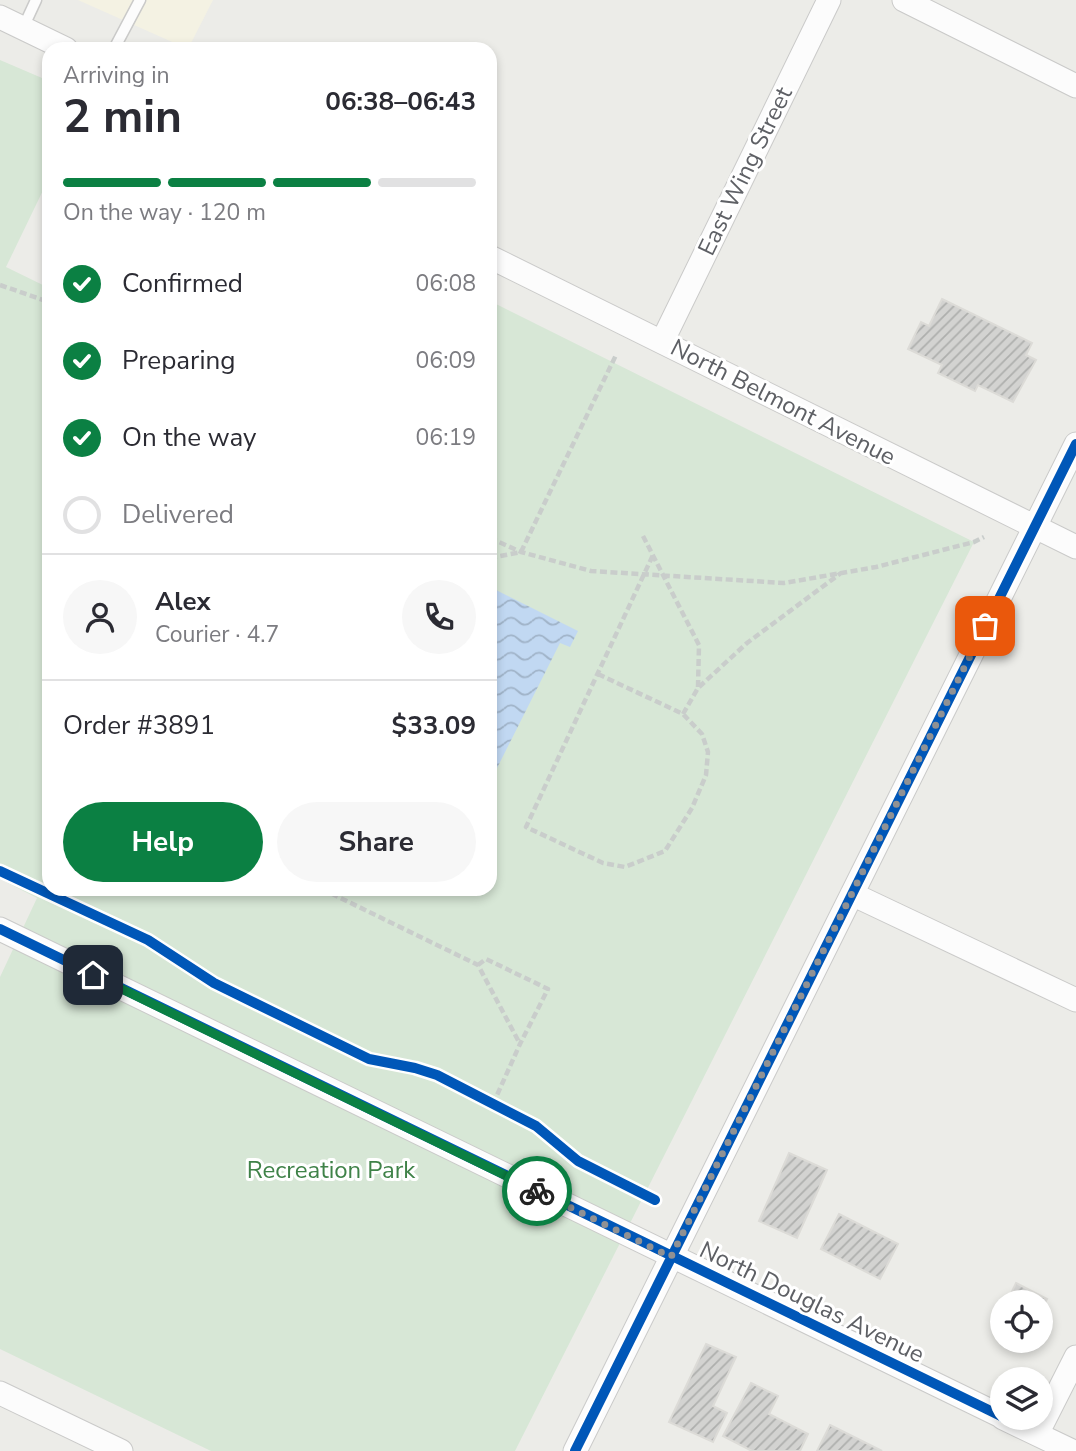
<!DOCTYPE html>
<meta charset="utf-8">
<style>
:root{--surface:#fff;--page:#f7f7f7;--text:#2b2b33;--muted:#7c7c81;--line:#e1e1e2;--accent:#0b8043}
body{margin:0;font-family:"Nunito Sans",sans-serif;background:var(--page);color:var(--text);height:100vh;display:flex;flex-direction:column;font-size:26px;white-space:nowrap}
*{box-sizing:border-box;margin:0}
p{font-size:23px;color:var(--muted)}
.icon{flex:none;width:38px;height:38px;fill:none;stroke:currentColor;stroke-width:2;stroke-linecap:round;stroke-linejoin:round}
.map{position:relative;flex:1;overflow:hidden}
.side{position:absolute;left:42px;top:42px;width:455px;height:854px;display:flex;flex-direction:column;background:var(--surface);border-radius:21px;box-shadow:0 4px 10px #0003}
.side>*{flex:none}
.controls{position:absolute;left:990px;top:1290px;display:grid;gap:14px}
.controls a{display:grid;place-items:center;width:63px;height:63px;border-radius:50%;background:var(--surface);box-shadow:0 4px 10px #0003;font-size:35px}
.pin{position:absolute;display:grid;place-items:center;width:60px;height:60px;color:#fff;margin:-30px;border-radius:14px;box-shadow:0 4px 10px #0006}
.courier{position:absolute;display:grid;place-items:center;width:70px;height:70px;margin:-35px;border:5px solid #0b8043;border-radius:50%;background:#fff;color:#222;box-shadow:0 2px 9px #0007}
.head em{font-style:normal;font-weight:700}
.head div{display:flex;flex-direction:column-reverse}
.head{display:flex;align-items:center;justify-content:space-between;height:119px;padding:0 21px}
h1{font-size:46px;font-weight:700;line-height:52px}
.bar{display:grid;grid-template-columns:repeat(4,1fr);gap:10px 7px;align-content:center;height:84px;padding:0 21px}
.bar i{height:9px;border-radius:5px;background:var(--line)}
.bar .active{background:var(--accent)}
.bar p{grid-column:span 4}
.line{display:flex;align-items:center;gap:18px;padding:0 21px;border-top:2px solid var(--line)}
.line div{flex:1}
.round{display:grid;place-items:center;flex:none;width:74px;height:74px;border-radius:37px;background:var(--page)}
ol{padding:0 21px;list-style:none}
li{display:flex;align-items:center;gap:21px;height:77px}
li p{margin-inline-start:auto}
li .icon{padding:7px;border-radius:50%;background:var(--accent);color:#fff;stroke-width:4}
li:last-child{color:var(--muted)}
li i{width:38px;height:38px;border:4px solid var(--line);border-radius:50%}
.primary-button{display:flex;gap:14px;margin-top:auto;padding:14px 21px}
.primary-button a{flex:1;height:80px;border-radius:42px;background:var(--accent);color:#fff;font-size:28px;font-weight:700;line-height:80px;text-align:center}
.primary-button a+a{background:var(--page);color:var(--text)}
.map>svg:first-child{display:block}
.commercial{fill:#f4f2e3}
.park{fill:#d7e7d6}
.water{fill:url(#water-waves)}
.building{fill:url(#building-hatch);stroke:#dcdbd7;stroke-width:2}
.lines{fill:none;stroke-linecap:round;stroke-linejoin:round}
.service-casing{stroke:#cacac9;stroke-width:13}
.minor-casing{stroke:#cacac9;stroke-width:25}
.path{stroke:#c9cdcb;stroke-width:4.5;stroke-dasharray:7 3.5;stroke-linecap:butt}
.service{stroke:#fcfcfc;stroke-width:10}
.minor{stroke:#fcfcfc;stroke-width:23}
.cycleway-casing{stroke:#fff;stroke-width:15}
.cycleway{stroke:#0057b8;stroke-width:10}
.done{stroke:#909193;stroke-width:7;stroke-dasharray:0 12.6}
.route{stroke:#0b8043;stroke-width:9}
.labels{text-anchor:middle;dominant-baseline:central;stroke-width:6;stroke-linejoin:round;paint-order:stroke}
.street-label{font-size:24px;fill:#5e6065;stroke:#fff}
.park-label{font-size:24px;fill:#3f8248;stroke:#fff}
</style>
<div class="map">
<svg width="1076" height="1451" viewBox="0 0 1076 1451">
<defs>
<pattern id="water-waves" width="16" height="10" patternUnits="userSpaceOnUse" patternTransform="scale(1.75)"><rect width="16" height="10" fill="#c1d8f2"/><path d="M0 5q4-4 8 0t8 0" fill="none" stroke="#a0b3c8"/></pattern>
<pattern id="building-hatch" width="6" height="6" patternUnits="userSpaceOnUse" patternTransform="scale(1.75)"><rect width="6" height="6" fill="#d3d3d1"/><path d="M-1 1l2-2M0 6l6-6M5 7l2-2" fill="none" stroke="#aeafad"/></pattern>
</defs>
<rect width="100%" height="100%" fill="#ecece8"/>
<path class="commercial" d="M78 0H213L188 49Z"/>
<path class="park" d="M0 60 49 81V178L6 267 49 288V889H490V301L974 542 515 1451H211L0 1349V977L37 898 0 879Z"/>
<path class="water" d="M490 587 578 631 570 647 560 643 490 782Z"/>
<path class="building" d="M942 299 1032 343 1026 355 1036 360 1013 402 978 385 975 391 938 373 942 365 908 349 921 322 929 326Z
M789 1153 827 1170 797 1238 759 1221Z
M839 1214 898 1244 880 1279 821 1249Z
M1016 1283 1047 1299 1041 1310V1302H1007Z
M706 1344 736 1357 713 1406 727 1413 713 1442 669 1422Z
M751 1383 778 1396 769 1414 808 1434 800 1451H752L723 1436Z
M830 1425 882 1451H817Z"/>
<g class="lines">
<defs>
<path id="service" d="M23 28 36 0
M114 49 140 0"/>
<path id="minor" d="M904 0 1076 86
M0 17 66 49
M490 257 1076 547
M662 342 829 0
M852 894 1076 1000
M0 929 1003 1417
M0 1393 121 1451
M1003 1418 1072 1451
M1037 1434 1076 1357
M575 1451 1076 444"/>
</defs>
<use href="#service" class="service-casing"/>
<use href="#minor" class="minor-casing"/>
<path class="path" d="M0 285 49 302
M643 536 699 645 698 687
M490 538 521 552 591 571 784 583 876 567 974 542 984 537
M490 558 521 552 616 355
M598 674 683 714 702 734 708 752 706 775 692 808 665 851 625 867 603 863 526 827 653 555
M683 714 698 688 747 643 841 573
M322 889 478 965 520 1044
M478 965 486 959 548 989 520 1044 493 1104"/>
<use href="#service" class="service"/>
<use href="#minor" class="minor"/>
<defs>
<path id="cycleway" d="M0 871 148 940 214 983 369 1059 415 1068 437 1075 536 1126 578 1161 655 1200
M0 929 1003 1417
M575 1451 1076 444"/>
</defs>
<use href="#cycleway" class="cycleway-casing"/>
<use href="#cycleway" class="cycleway"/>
</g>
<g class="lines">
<path class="done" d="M537 1191 671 1257 985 626"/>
<path class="route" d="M93 975 537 1191"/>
</g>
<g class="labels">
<g class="street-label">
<text transform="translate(745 171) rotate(-64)">East Wing Street</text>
<text transform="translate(783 402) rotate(27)">North Belmont Avenue</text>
<text transform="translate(812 1302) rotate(26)">North Douglas Avenue</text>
</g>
<g class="park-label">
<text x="331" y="1170">Recreation Park</text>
</g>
</g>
</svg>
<div class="controls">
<a><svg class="icon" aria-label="locate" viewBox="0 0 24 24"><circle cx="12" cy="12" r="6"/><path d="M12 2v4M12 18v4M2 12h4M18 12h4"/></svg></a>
<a><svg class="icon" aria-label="layers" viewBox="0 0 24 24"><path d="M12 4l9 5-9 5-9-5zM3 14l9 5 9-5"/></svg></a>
</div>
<div class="pin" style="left:985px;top:626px;background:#ea580c"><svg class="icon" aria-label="bag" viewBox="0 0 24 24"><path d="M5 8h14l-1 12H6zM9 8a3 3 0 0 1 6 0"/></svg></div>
<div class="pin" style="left:93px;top:975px;background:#1f2937"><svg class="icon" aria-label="home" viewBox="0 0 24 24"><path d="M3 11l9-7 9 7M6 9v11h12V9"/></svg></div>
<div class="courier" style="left:537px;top:1191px"><svg class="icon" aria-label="bike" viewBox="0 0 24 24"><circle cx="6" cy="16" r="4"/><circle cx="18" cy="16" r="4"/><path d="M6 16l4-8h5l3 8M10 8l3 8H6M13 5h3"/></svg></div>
<section class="side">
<div class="head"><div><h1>2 min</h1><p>Arriving in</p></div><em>06:38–06:43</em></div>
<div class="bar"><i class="active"></i><i class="active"></i><i class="active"></i><i></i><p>On the way · 120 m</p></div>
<ol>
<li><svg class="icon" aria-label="check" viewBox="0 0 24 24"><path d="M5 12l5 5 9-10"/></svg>Confirmed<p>06:08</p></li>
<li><svg class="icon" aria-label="check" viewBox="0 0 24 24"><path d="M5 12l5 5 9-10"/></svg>Preparing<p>06:09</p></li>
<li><svg class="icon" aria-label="check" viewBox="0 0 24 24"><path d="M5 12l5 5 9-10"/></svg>On the way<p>06:19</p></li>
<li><i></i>Delivered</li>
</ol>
<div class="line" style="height:126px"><a class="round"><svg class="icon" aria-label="person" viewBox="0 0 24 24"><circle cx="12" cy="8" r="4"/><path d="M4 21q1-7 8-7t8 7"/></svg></a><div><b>Alex</b><p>Courier · 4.7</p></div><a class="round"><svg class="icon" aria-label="phone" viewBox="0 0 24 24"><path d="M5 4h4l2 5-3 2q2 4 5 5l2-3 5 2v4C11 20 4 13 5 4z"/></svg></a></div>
<div class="line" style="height:91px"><div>Order #3891</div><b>$33.09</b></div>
<div class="primary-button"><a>Help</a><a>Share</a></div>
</section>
</div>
